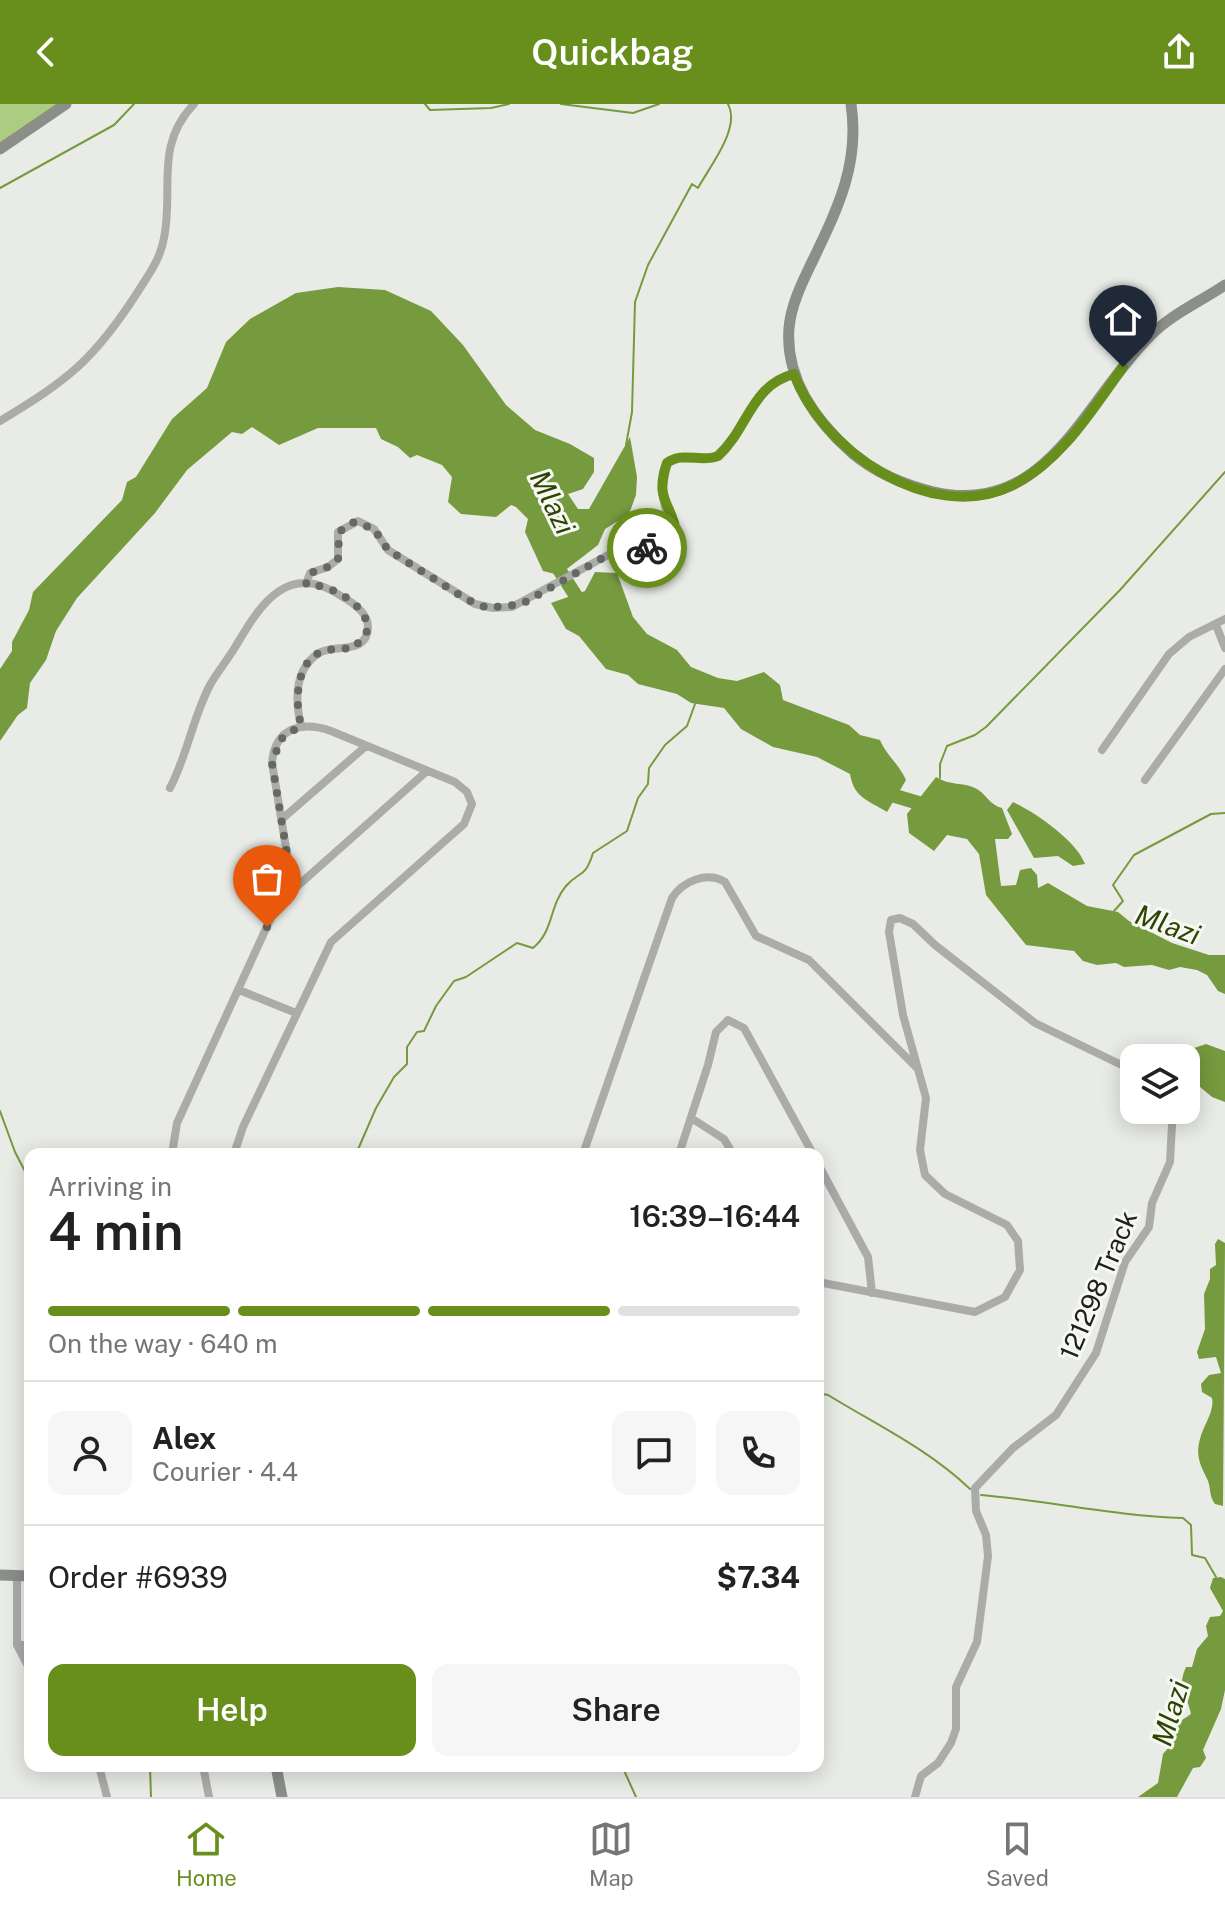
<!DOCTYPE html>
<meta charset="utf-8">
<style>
:root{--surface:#fff;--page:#f6f6f6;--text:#222;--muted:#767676;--line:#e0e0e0;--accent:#688f1c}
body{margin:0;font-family:"Public Sans",sans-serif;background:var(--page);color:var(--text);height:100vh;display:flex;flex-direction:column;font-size:30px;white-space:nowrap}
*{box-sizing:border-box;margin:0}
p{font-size:26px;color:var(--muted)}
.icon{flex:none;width:44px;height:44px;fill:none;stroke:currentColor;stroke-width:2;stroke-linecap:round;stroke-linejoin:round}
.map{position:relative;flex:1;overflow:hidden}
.details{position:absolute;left:24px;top:1044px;width:800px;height:624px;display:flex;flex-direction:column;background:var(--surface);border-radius:16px;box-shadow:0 4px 20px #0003}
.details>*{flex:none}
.buttons{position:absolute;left:1120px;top:940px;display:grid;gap:16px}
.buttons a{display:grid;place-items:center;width:80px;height:80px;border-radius:16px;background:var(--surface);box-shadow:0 4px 20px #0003;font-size:40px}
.pin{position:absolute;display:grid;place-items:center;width:68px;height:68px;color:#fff;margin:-82px -34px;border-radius:50% 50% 50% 0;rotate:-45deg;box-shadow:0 0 8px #0007}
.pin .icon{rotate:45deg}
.courier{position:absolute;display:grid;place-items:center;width:80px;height:80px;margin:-40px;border:6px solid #688f1c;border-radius:50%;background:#fff;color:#222;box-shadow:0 2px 10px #0007}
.overview em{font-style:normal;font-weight:600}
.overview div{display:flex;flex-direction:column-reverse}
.overview{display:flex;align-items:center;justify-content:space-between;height:136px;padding:0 24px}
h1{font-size:52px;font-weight:600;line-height:60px}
.bar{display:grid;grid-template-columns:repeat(4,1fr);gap:12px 8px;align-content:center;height:96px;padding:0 24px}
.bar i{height:10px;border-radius:6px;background:var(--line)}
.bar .on{background:var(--accent)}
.bar p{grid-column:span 4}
.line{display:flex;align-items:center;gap:20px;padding:0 24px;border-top:2px solid var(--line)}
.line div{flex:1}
.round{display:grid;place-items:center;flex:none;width:84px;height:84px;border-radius:16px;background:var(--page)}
.button{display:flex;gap:16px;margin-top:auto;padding:16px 24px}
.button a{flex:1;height:92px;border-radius:16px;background:var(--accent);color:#fff;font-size:32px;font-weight:600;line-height:92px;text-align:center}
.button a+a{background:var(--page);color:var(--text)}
header{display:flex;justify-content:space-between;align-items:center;height:104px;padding:0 24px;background:var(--accent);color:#fff;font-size:36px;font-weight:600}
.dock{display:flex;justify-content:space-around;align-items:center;height:112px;border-top:2px solid var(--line);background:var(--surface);font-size:22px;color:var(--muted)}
.dock a{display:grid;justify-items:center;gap:4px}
.dock .on{color:var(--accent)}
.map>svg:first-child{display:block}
.green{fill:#accc82}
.water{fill:#769a3e}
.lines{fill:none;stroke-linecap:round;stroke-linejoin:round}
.stream{stroke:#769a3e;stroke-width:2}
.river{stroke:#769a3e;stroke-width:14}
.street{stroke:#abacaa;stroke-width:8}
.secondary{stroke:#8c8e8a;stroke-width:11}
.done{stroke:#666864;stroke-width:8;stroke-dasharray:0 14.4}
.route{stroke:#688f1c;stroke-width:10}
.labels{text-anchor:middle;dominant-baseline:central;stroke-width:6;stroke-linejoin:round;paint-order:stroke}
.street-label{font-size:26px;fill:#20211e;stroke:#f6f9f3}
.water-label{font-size:28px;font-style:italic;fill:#2e4400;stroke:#f6f9f3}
</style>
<header><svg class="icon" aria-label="back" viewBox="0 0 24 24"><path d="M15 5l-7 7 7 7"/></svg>Quickbag<svg class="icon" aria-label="share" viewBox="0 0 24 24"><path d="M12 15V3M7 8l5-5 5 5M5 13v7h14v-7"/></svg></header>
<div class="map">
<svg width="1225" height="1693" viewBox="0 0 1225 1693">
<rect width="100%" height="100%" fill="#e9ece6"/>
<path class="green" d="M0 0H64L0 43Z"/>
<path class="water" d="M338 183 385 186 431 207 463 241 506 301 535 326 570 340 594 354V368L583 385 568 390 578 405H589L630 333 637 373 636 391 629 410 605 425 598 441 559 471 543 467 525 428 528 415 516 403 511 401 496 413 461 410 448 398 452 373 442 361 417 351 410 354 398 343 381 335 376 324H318L279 341 252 323 242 330 232 328 187 366 155 409 77 494 56 527 46 556 30 579 27 604 18 611 0 637V565L12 547V538L29 506 33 488 122 396 127 378 136 373 172 315 207 284 226 238 250 215 296 189Z
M595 468 617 469 633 513 647 530 677 546 691 563 718 574 737 577 764 568 780 581 783 596 849 621 860 631 880 636C886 651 899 660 906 676L887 708C868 696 854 694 850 670L817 653 773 643 741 625 724 604 691 599 677 590 638 580 628 571 606 565 579 532 566 525 551 499 585 487Z
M936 673C950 682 963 678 975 684 986 689 989 701 1002 704L1012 730 1008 735H995L1001 782 1016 781 1020 766 1031 764 1037 771 1038 784 1048 779 1087 802 1118 808 1129 817 1172 839 1209 851H1225V890L1218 887 1207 871 1197 866 1180 863 1169 866 1152 861 1124 863 1116 859 1097 861 1083 857 1074 847 1026 841 986 791 979 750 967 735 947 731 934 747 909 729 907 710Z
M1013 698C1035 708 1077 737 1085 760L1073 762 1058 752 1034 754 1007 706Z
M1206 940 1225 947V998L1212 993 1186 971V954H1173V951Z
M1218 1135 1225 1139 1223 1402 1215 1400C1209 1392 1211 1385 1208 1377 1201 1362 1195 1353 1200 1335 1203 1322 1215 1307 1212 1294L1202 1288 1201 1280 1209 1271 1221 1269 1216 1253 1199 1255 1197 1248 1205 1225 1204 1190 1210 1175V1165L1216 1161 1215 1140Z
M1221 1473 1225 1475V1586L1221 1605 1203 1646 1206 1654 1200 1663 1193 1664 1177 1693H1138L1158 1679 1163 1650 1170 1642C1167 1625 1177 1619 1191 1610 1187 1589 1176 1586 1186 1563H1192L1197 1545 1208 1532 1206 1522 1210 1513 1220 1512 1223 1507 1210 1484 1213 1474Z"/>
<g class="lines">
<path class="stream" d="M425 0 430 6 491 4 509 0
M561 0 633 9 659 0
M0 84 114 21 134 0
M626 341 632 308 635 198 648 161 692 80 698 84C710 62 741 24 728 0
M940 674V660L947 642 975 631 986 623 1120 486 1225 368
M1114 807 1123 797 1113 781 1134 751 1211 710 1225 709
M0 1007 15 1048 30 1077
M356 1050 376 1004 394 973 407 960V943L417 928 424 927 436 902 454 877 466 873 517 839 533 844C554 827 549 802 566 782 580 766 585 775 593 749L627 727 638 694 648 680 649 664 665 641 687 622 695 600
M818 1289 828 1291C877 1321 928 1345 970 1385
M981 1391C1049 1397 1116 1412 1183 1414L1191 1421 1192 1451 1205 1454 1216 1473
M150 1662 151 1693
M622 1662 636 1693"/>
<path class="river" d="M551 453 583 503
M884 680 895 692 932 703"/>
<path class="street" d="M0 317C68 276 94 256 137 189 148 172 161 154 164 134 174 84 154 42 194 0
M306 480 310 469 328 463 338 455V428L358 417 374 425 388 446 475 500 493 504 512 503 608 451 663 443 673 437 677 427 665 403 662 388 667 359C682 347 701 359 718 352 748 326 751 281 794 270
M1216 521 1225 544
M1102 646 1169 550 1189 533 1225 515
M1145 676 1225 565
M170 684C187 652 193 613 210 581 218 567 229 554 237 540 261 499 289 457 341 492 352 498 368 509 368 523 367 552 335 539 319 549 294 565 295 597 301 621
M282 715 366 642
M239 886 296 909
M691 1014 724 1035 733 1050
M172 1050 177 1019 274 807 293 786 427 667
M234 1050 243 1023 331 838 464 720 472 700 467 688 455 678 331 627C302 617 275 623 272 659L293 786
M583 1050 672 794C683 777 707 767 725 778L756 832 809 856 917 964
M679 1050 708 961 716 928 728 916 744 924 813 1050
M818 1060 868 1153 872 1189
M818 1178 975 1208 1005 1193 1020 1166 1018 1137 1007 1121 945 1090 925 1071 920 1046 926 994 903 911 889 828 891 816 900 814 913 820 935 841 1035 919 1134 967
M17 1471V1541L30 1566
M17 1541H30
M99 1662 107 1693
M203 1662 209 1693
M915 1693 921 1672 938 1659 951 1639 956 1625V1583L977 1538 988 1452 986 1431 976 1407 975 1384 1013 1344 1056 1311 1096 1249 1125 1158 1149 1123 1152 1099 1170 1058 1172 1021 1169 1006"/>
<path class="secondary" d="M851 0C860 59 838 104 813 156 803 177 791 200 789 224 785 274 816 317 852 349 876 369 904 381 934 388 1047 414 1085 296 1150 232 1170 211 1200 198 1225 181
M0 45 66 0
M0 1471 30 1472
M276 1662 282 1693"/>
</g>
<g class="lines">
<path class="done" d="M267 823 274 807 293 786 272 659 281 635 301 621C295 599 295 557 323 547 333 544 345 546 355 543L368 526C367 499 330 481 306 480L310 469 328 463 338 455C341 436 332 426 355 418L374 425 388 446 466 495 487 504 522 500 608 451 647 444"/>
<path class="route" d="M647 444 667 441 676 431C675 402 653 398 667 359 682 347 701 359 718 352 748 325 751 281 794 270 822 346 930 421 1011 382 1061 358 1092 306 1123 263"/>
</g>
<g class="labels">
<g class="street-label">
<text transform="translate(1098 1181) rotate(-67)">121298 Track</text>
</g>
<g class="water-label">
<text transform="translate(553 398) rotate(64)">Mlazi</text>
<text transform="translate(1168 820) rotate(20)">Mlazi</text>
<text transform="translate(1170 1609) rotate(-73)">Mlazi</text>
</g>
</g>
</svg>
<div class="buttons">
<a><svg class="icon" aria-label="layers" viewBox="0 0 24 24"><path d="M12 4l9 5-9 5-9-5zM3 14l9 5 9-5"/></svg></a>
</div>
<div class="pin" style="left:267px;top:823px;background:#ea580c"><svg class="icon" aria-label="bag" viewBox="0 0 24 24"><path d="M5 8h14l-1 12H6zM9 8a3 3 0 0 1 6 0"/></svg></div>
<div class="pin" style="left:1123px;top:263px;background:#1f2937"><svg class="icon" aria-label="home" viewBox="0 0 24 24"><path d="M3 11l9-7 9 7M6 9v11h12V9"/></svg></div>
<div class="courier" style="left:647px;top:444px"><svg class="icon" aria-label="bike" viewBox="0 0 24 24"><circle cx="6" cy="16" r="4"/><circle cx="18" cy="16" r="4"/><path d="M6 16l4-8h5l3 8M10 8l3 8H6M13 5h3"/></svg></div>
<section class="details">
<div class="overview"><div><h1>4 min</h1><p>Arriving in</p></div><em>16:39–16:44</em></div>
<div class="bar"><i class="on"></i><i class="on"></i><i class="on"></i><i></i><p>On the way · 640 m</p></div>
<div class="line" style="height:144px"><a class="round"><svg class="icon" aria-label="person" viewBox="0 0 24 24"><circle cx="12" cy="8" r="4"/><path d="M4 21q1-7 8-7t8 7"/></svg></a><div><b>Alex</b><p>Courier · 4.4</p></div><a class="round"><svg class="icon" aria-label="chat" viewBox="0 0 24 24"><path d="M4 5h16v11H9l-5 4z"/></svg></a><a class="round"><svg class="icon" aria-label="phone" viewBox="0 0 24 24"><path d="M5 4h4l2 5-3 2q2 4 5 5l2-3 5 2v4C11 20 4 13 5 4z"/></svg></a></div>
<div class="line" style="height:104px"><div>Order #6939</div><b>$7.34</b></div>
<div class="button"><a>Help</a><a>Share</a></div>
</section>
</div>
<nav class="dock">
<a class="on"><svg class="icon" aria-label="home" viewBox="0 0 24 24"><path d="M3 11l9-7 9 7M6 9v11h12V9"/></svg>Home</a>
<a><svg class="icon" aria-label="map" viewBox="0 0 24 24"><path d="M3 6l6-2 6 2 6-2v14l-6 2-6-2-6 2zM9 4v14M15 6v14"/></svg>Map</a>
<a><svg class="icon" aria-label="saved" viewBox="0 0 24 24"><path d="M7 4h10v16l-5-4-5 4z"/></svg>Saved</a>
</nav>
